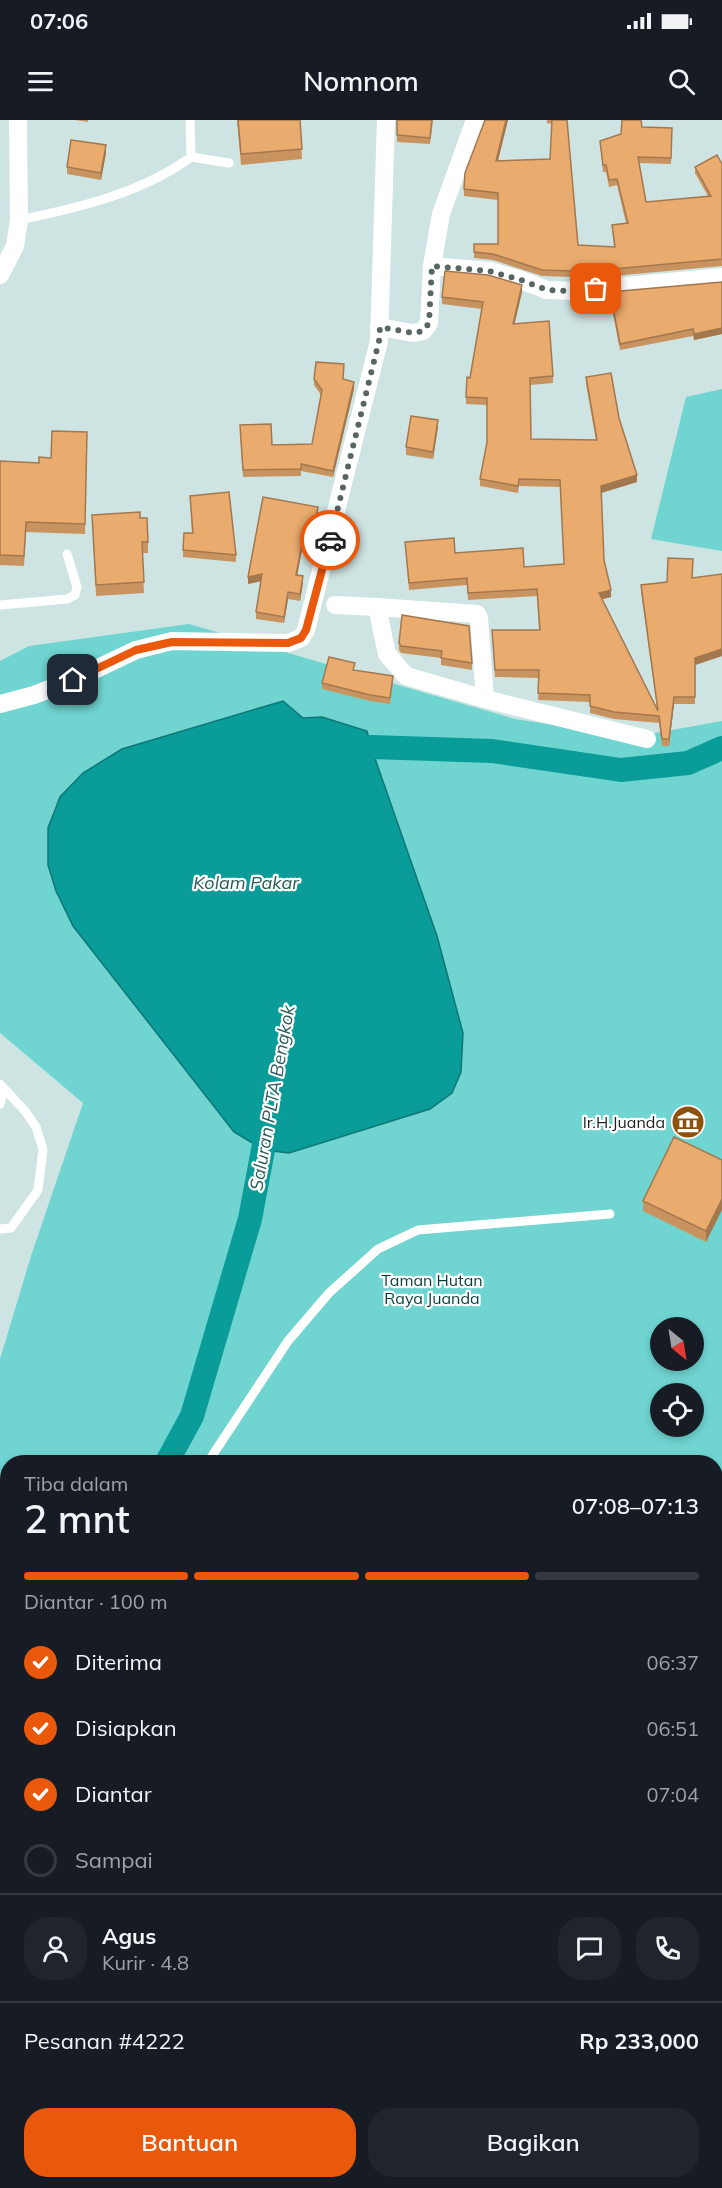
<!DOCTYPE html>
<html lang="id">
<meta charset="utf-8">
<style>
:root{--surface:#171b24;--page:#20242c;--text:#f1f3f6;--muted:#9ea1a6;--line:#363941;--accent:#ea580c}
body{margin:0;font-family:Mulish,sans-serif;background:var(--page);color:var(--text);height:100vh;display:flex;flex-direction:column;font-size:22px;white-space:nowrap}
*{box-sizing:border-box;margin:0}
p{font-size:20px;color:var(--muted)}
.icon{flex:none;width:33px;height:33px;fill:none;stroke:currentColor;stroke-width:2;stroke-linecap:round;stroke-linejoin:round}
.map{position:relative;flex:1;overflow:hidden}
.drawer{position:absolute;left:0px;top:1335px;width:723px;height:734px;display:flex;flex-direction:column;background:var(--surface);border-radius:24px 24px 0 0;box-shadow:0 3px 9px #0003}
.drawer>*{flex:none}
.needle{width:39px;rotate:150deg}
.tools{position:absolute;left:650px;top:1197px;display:grid;gap:12px}
.tools a{display:grid;place-items:center;width:54px;height:54px;border-radius:50%;background:var(--surface);box-shadow:0 3px 9px #0003;font-size:30px}
.pin{position:absolute;display:grid;place-items:center;width:51px;height:51px;color:#fff;margin:-26px;border-radius:12px;box-shadow:0 3px 9px #0006}
.courier{position:absolute;display:grid;place-items:center;width:60px;height:60px;margin:-30px;border:4px solid #ea580c;border-radius:50%;background:#fff;color:#222;box-shadow:0 2px 8px #0007}
.summary em{font-style:normal;font-weight:600}
.summary div{display:flex;flex-direction:column-reverse}
.summary{display:flex;align-items:center;justify-content:space-between;height:102px;padding:0 24px}
h1{font-size:39px;font-weight:600;line-height:45px}
.bar{display:grid;grid-template-columns:repeat(4,1fr);gap:9px 6px;align-content:center;height:72px;padding:0 24px}
.bar i{height:8px;border-radius:4px;background:var(--line)}
.bar .active{background:var(--accent)}
.bar p{grid-column:span 4}
.line{display:flex;align-items:center;gap:15px;padding:0 24px;border-top:2px solid var(--line)}
.line div{flex:1}
.round{display:grid;place-items:center;flex:none;width:63px;height:63px;border-radius:24px;background:var(--page)}
ol{padding:0 24px;list-style:none}
li{display:flex;align-items:center;gap:18px;height:66px}
li p{margin-inline-start:auto}
li .icon{padding:6px;border-radius:50%;background:var(--accent);color:#fff;stroke-width:4}
li:last-child{color:var(--muted)}
li i{width:33px;height:33px;border:3px solid var(--line);border-radius:50%}
.cta{display:flex;gap:12px;margin-top:auto;padding:12px 24px}
.cta a{flex:1;height:69px;border-radius:24px;background:var(--accent);color:#fff;font-size:24px;font-weight:600;line-height:69px;text-align:center}
.cta a+a{background:var(--page);color:var(--text)}
.status{display:flex;justify-content:space-between;align-items:center;height:42px;padding:0 30px;background:var(--surface);direction:ltr}
.status svg{height:16px;fill:currentColor}
header{display:flex;justify-content:space-between;align-items:center;height:78px;padding:0 24px;background:var(--surface);font-size:27px;font-weight:600}
.map>svg:first-child{display:block}
.green{fill:#70d5d1;fill-rule:evenodd}
.water{fill:#0a9c99;stroke:#0e7775;stroke-width:1.5}
.lines{fill:none;stroke-linecap:round;stroke-linejoin:round}
.canal{stroke:#0a9c99;stroke-width:24}
.river{stroke:#0a9c99;stroke-width:42}
.service{stroke:#fff;stroke-width:9}
.minor{stroke:#fff;stroke-width:18}
.wall{fill:#c9935f}
.shaded-wall{fill:#a4784e}
.building{fill:#eaab6f;stroke:#a4784e;stroke-width:1.5}
.done{stroke:#586565;stroke-width:6;stroke-dasharray:0 10.8}
.route{stroke:#ea580c;stroke-width:8}
.labels{text-anchor:middle;dominant-baseline:central;stroke-width:4.5;stroke-linejoin:round;paint-order:stroke}
.poi-label{font-size:16px;fill:#192121;stroke:#fff;text-anchor:end}
.park-label{font-size:16px;fill:#063f3e;stroke:#fff}
.water-label{font-size:18px;font-style:italic;fill:#275a58;stroke:#fff}
</style>
<div class="status"><b>07:06</b><svg viewBox="0 0 49 12"><path d="M0 12V9h3v3zM5 12V6h3v6zM10 12V3h3v9zM15 12V0h3v12zM26 1h20v11H26zM47 4h2v5h-2z"/></svg></div>
<header><svg class="icon" aria-label="menu" viewBox="0 0 24 24"><path d="M4 6h16M4 12h16M4 18h16"/></svg>Nomnom<svg class="icon" aria-label="search" viewBox="0 0 24 24"><circle cx="10" cy="10" r="6"/><path d="M15 15l6 6"/></svg></header>
<div class="map">
<svg width="722" height="2068" viewBox="0 0 722 2068">
<rect width="100%" height="100%" fill="#cee4e3"/>
<path class="green" d="M722 269V431L651 419 686 277Z
M189 504 515 599 633 617 722 601V2068H0V1239L31 1136 83 983 0 913V541L29 526ZM283 581 303 598 367 611 371 627 437 816 463 913 452 973 430 989 289 1033 56 771C47 740 42 707 60 678 66 669 76 661 83 653ZM660 1208H693V1240H660ZM660 1274H693V1306H660ZM8 1342H716V2061H8Z"/>
<path class="water" d="M283 581 303 598 322 597 367 611 371 627 437 816 463 913 461 952 452 973 430 989 289 1033 264 1030 234 1012 73 806 56 771 48 745V708L60 677 83 653 122 629Z"/>
<g class="lines">
<path class="canal" d="M371 627 492 631 621 650 688 643 722 628
M167 1342 192 1296 250 1099 269 998
M0 1467 8 1462"/>
<path class="river" d="M716 1738 722 1736
M284 2068 286 2061"/>
<path class="service" d="M190 0 191 37
M19 100C78 88 142 73 191 37L229 43
M0 485 67 479 75 475 77 467 67 434
M0 964 25 991 36 1007 43 1029 38 1070 11 1108 0 1109
M0 984 4 969
M208 1342 288 1221 329 1173 378 1129 418 1110 610 1094
M0 1574 8 1565"/>
<path class="minor" d="M432 146 490 151 521 160 547 170 573 171 722 157
M0 155 15 126 19 100 18 0
M379 207 413 213 423 211 429 203 432 146 441 94 475 0
M335 485 377 487 387 534 406 556 485 579 647 619
M377 487 477 494 479 498 485 579
M0 584 34 575 73 560 136 530 172 521 288 523 301 518 306 510 379 221 386 0"/>
</g>
<path class="wall" d="M75 0H88V2Z
M237 0H300L302 39 241 45Z
M397 0H433L430 24 397 22Z
M485 0H508L498 41 550 39 552 4 547 3V0H567L578 125 614 127 612 105 626 103 617 65 609 67 606 52H603L600 21 642 7 672 8 671 44 639 43 646 82 708 76 695 53V47L722 44V146L602 157 572 155V157L542 156 493 140 474 138V124H498V80L464 76V69Z
M106 33 101 60 67 54V47Z
M722 162V214L694 220 693 216 620 230 610 179V172Z
M522 172 514 203 553 256V263L530 265 531 319 596 320 586 264V257L619 298 637 362 601 373 604 440 611 477 602 479 657 588 641 472V465L692 458 722 536 695 545V584H674L669 626H662L659 603 614 599 590 593V582L538 580 539 558 495 557 492 510H539L537 476 468 480 467 465 409 470 405 422 524 447 564 444 560 367 519 366 518 373 480 366V359L487 323V285L466 284V277L470 258 482 189 442 184V177Z
M344 251 343 259 354 269 333 357 301 351V356L243 357 240 312 272 325 312 324 321 275 314 265V259Z
M438 307 433 339 406 335V327Z
M87 312 85 414 26 412 24 446 0 445V341L39 343 51 338Z
M190 376 236 435V442L183 437V430L192 413Z
M318 394 312 426 303 424 297 455 303 463 300 481 288 479 284 503 256 499V492L261 461 248 464Z
M92 395 140 398 148 422V433H142L144 473 96 476Z
M402 495 472 543V550L441 545V538L401 533 399 530V523Z
M354 550 393 562 390 584 370 581 322 569V563Z
M722 1040 706 1122 643 1091V1081Z"/>
<path class="shaded-wall" d="M506 0H508L496 48V41Z
M106 25V33L101 60V53Z
M522 165V172L513 211V204Z
M722 208V214L694 220V214Z
M354 262V269L333 357V351Z
M438 300V307L433 339V332Z
M637 355V362L601 373V366Z
M318 387V394L312 426V419Z
M303 418V424L296 462V455Z
M262 454V461L248 464V457Z
M303 456V463L300 481V474Z
M611 470V477L599 480V473Z
M288 472V479L284 503V497Z
M722 529V536L695 545V538Z
M674 577V584L669 626V619Z
M722 1079V1090L706 1122V1111Z"/>
<path class="building" d="M238 0H300L302 29 241 34Z
M397 0H432L430 18 397 15Z
M485 0H506L496 41 550 39 552 0H567L578 125 615 127 612 105 628 103 617 59 609 60 606 45H603L600 21 621 14 622 0H641L642 7 672 8 671 38 638 37 646 82 711 76 695 47 717 35 722 44V139L602 150 572 149V151L542 150 493 134 474 132V124H498V73L464 69 465 53Z
M71 20 106 25 101 53 67 47Z
M445 151 488 155 522 165 513 204 549 201 553 256 530 258 531 319 597 320 586 257 611 253 619 298 637 355 601 366 604 440 611 470 599 473 658 591 641 465 667 462 668 438 693 439 692 458 722 454V529L695 538V577H674L669 619H662L659 596 614 592 590 586V575L538 573 539 550H495L492 510H540L537 469 468 473 467 458 409 463 405 422 454 418 455 433 523 428 524 447 564 444 560 360 519 359 518 366 480 359 487 322V278L466 277 467 257 470 258 483 182 442 177Z
M722 162V208L694 214 693 209 620 224 610 172Z
M316 242 344 244 343 259 354 262 333 351 301 344V349L243 350 240 305 271 304 272 325 312 324 322 270 314 259Z
M411 296 438 300 433 332 406 327Z
M52 311 87 312 85 404 26 402 24 436 0 435V341L39 343V337L51 338Z
M229 372 236 435 183 430 184 413H193L190 376Z
M263 377 318 387 312 419 303 418 296 455 303 456 300 474 288 472 284 497 256 492 262 454 248 457Z
M140 392V398H147L148 422H142L144 462 96 465 92 395Z
M402 495 469 506 472 543 441 538 442 531 401 526 399 523Z
M329 537 355 543 353 550 393 556 390 578 370 575 322 563Z
M674 1017 722 1040V1079L706 1111 643 1081Z"/>
<g class="lines">
<path class="done" d="M330 420 379 221 380 207 413 213 423 211 429 203 432 146 489 151 521 160 547 170 573 171 596 169"/>
<path class="route" d="M73 560 136 530 172 522 288 523 301 518 306 510 330 420"/>
</g>
<defs>
<symbol id="museum-disc" viewBox="-11 -11 22 22"><circle r="9.5" fill="#8c520b" stroke="#fff"/><path d="M0-6L6-3V-2H-6V-3ZM-5-1h2V3h-2ZM-1-1h2V3h-2ZM3-1h2V3H3ZM-6 4H6V6H-6Z" fill="#fff"/></symbol>
</defs>
<g fill-rule="evenodd">
<use href="#museum-disc" x="669" y="983" width="38" height="38"/>
</g>
<g class="labels">
<g class="poi-label">
<text x="665" y="1002">Ir.H.Juanda</text>
</g>
<g class="park-label">
<text x="432" y="1160">Taman Hutan<tspan x="432" dy="18">Raya Juanda</tspan></text>
</g>
<g class="water-label">
<text x="246" y="762">Kolam Pakar</text>
<text transform="translate(272 978) rotate(-80)">Saluran PLTA Bengkok</text>
</g>
</g>
</svg>
<div class="tools">
<a><svg class="needle" viewBox="-14 -14 28 28"><path d="M0-13l5 13h-10z" fill="#e53935"/><path d="M0 13l5-13h-10z" fill="#9ea1a6"/></svg></a>
<a><svg class="icon" aria-label="locate" viewBox="0 0 24 24"><circle cx="12" cy="12" r="6"/><path d="M12 2v4M12 18v4M2 12h4M18 12h4"/></svg></a>
</div>
<div class="pin" style="left:596px;top:169px;background:#ea580c"><svg class="icon" aria-label="bag" viewBox="0 0 24 24"><path d="M5 8h14l-1 12H6zM9 8a3 3 0 0 1 6 0"/></svg></div>
<div class="pin" style="left:73px;top:560px;background:#1f2937"><svg class="icon" aria-label="home" viewBox="0 0 24 24"><path d="M3 11l9-7 9 7M6 9v11h12V9"/></svg></div>
<div class="courier" style="left:330px;top:420px"><svg class="icon" aria-label="car" viewBox="0 0 24 24"><path d="M5 17H2v-5l4-1 3-4h7l3 4 3 1v5h-3M9 17h6M6 11h13"/><circle cx="7" cy="17" r="2"/><circle cx="17" cy="17" r="2"/></svg></div>
<section class="drawer">
<div class="summary"><div><h1>2 mnt</h1><p>Tiba dalam</p></div><em>07:08–07:13</em></div>
<div class="bar"><i class="active"></i><i class="active"></i><i class="active"></i><i></i><p>Diantar · 100 m</p></div>
<ol>
<li><svg class="icon" aria-label="check" viewBox="0 0 24 24"><path d="M5 12l5 5 9-10"/></svg>Diterima<p>06:37</p></li>
<li><svg class="icon" aria-label="check" viewBox="0 0 24 24"><path d="M5 12l5 5 9-10"/></svg>Disiapkan<p>06:51</p></li>
<li><svg class="icon" aria-label="check" viewBox="0 0 24 24"><path d="M5 12l5 5 9-10"/></svg>Diantar<p>07:04</p></li>
<li><i></i>Sampai</li>
</ol>
<div class="line" style="height:108px"><a class="round"><svg class="icon" aria-label="person" viewBox="0 0 24 24"><circle cx="12" cy="8" r="4"/><path d="M4 21q1-7 8-7t8 7"/></svg></a><div><b>Agus</b><p>Kurir · 4.8</p></div><a class="round"><svg class="icon" aria-label="chat" viewBox="0 0 24 24"><path d="M4 5h16v11H9l-5 4z"/></svg></a><a class="round"><svg class="icon" aria-label="phone" viewBox="0 0 24 24"><path d="M5 4h4l2 5-3 2q2 4 5 5l2-3 5 2v4C11 20 4 13 5 4z"/></svg></a></div>
<div class="line" style="height:78px"><div>Pesanan #4222</div><b>Rp 233,000</b></div>
<div class="cta"><a>Bantuan</a><a>Bagikan</a></div>
</section>
</div>
